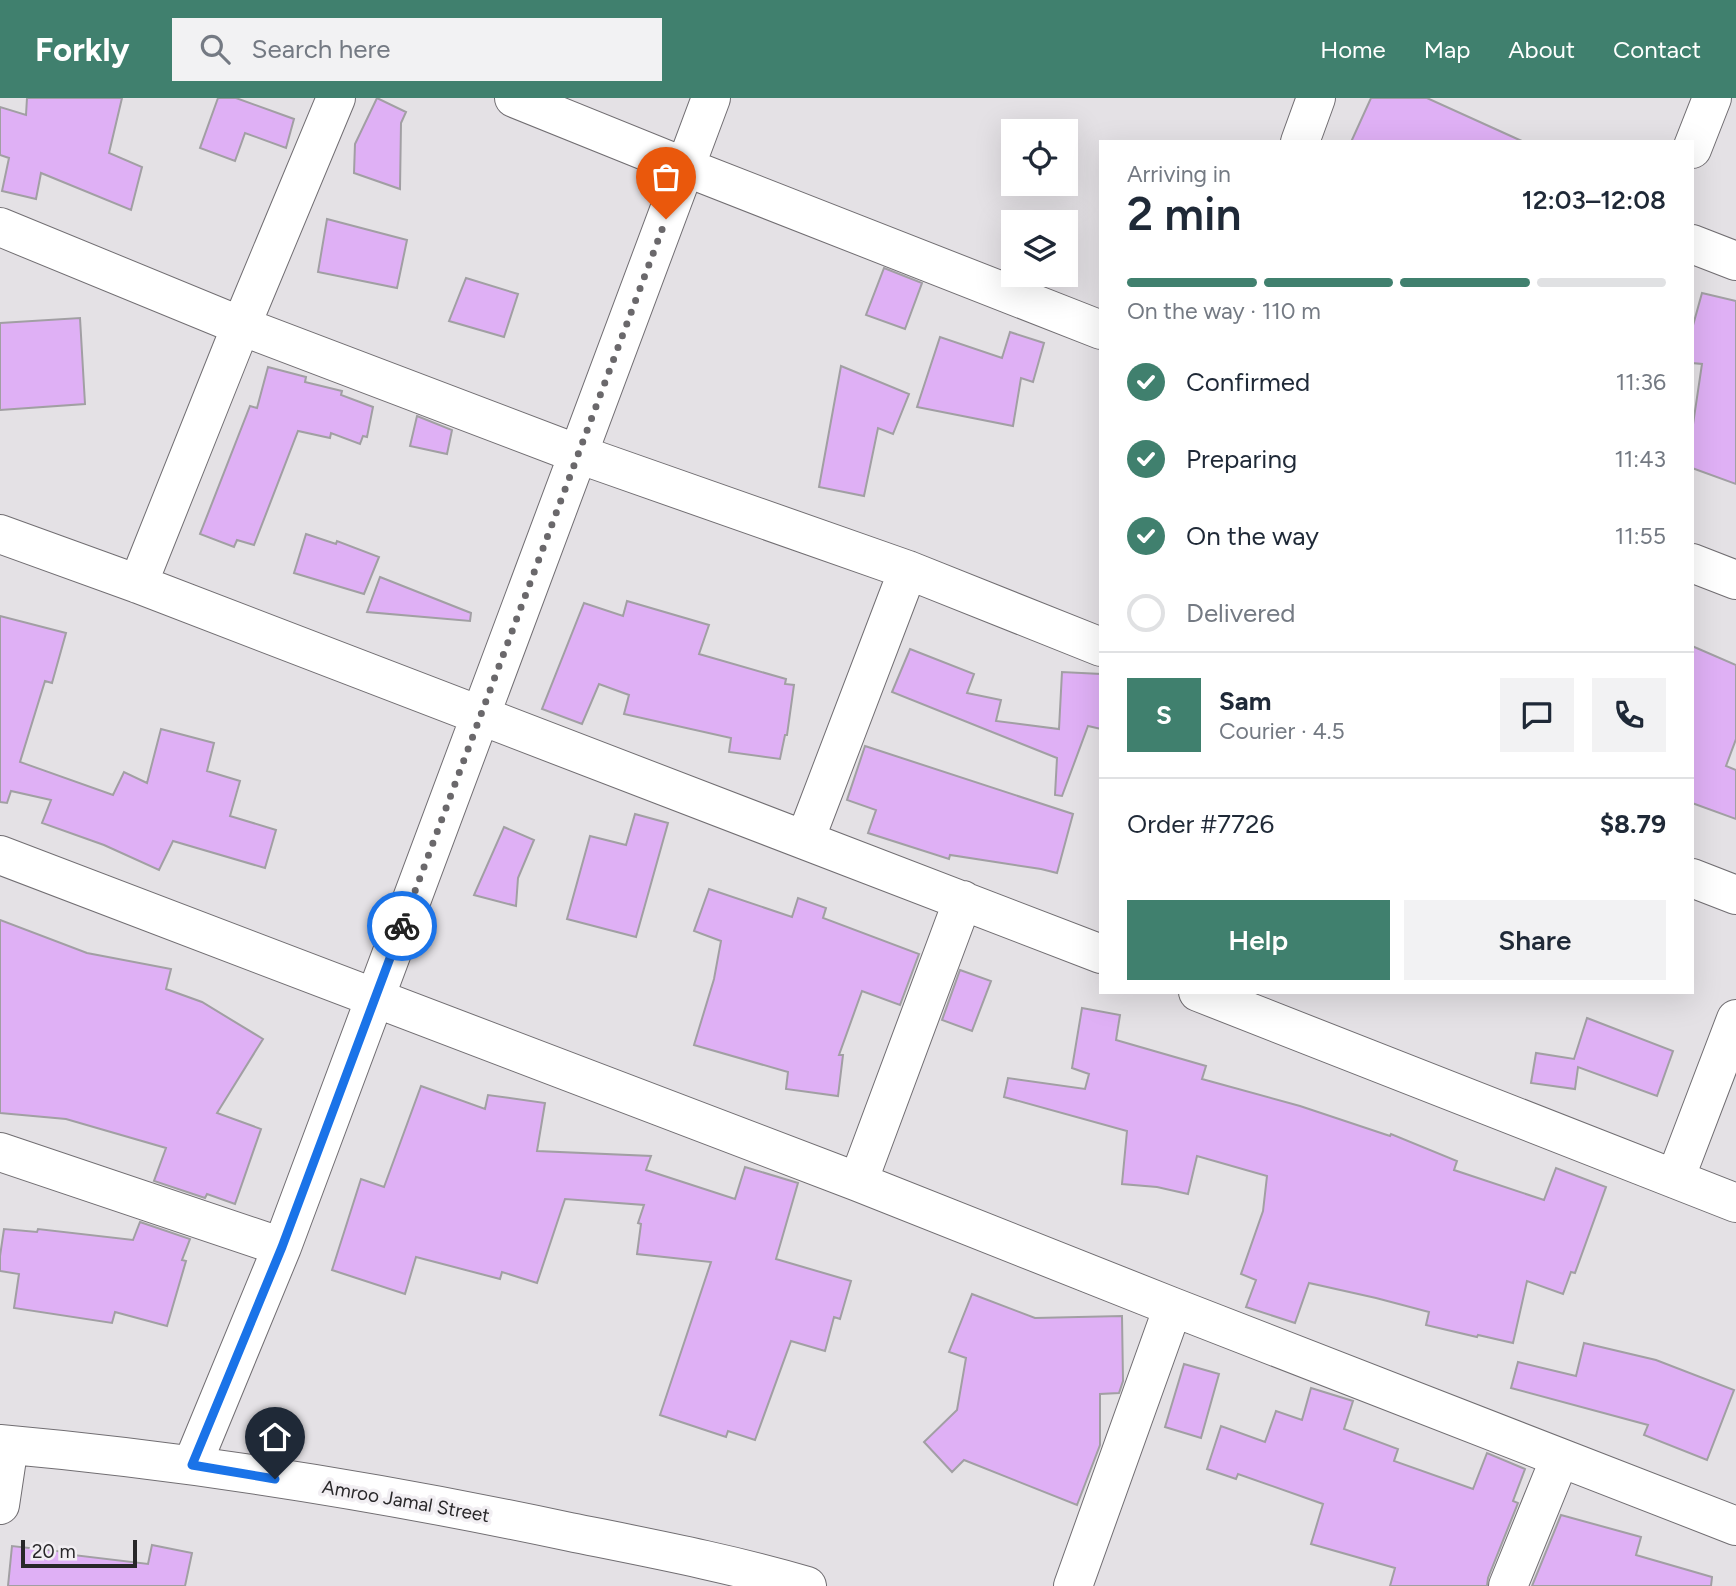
<!DOCTYPE html>
<meta charset="utf-8">
<style>
:root{--surface:#fff;--page:#f2f2f3;--text:#1f2937;--muted:#747a83;--line:#e0e1e3;--accent:#40806e}
body{margin:0;font-family:Figtree,sans-serif;background:var(--page);color:var(--text);height:100vh;display:flex;flex-direction:column;font-size:26px;white-space:nowrap}
*{box-sizing:border-box;margin:0}
p{font-size:23px;color:var(--muted)}
.icon{flex:none;width:38px;height:38px;fill:none;stroke:currentColor;stroke-width:2;stroke-linecap:round;stroke-linejoin:round}
.map{position:relative;flex:1;overflow:hidden}
.drawer{position:absolute;left:1099px;top:42px;width:595px;height:854px;display:flex;flex-direction:column;background:var(--surface);border-radius:0px;box-shadow:0 7px 28px #0002}
.drawer>*{flex:none}
.controls{position:absolute;left:1001px;top:21px;display:grid;gap:14px}
.controls a{display:grid;place-items:center;width:77px;height:77px;border-radius:0px;background:var(--surface);box-shadow:0 7px 28px #0002;font-size:35px}
.scale{position:absolute;left:21px;bottom:18px;width:116px;box-sizing:border-box;padding-left:7px;border:4px solid #282729;border-top:0;font-size:19px;line-height:24px;white-space:nowrap;color:#282729;-webkit-text-stroke:5px #f1eef2;paint-order:stroke}
.pin{position:absolute;display:grid;place-items:center;width:60px;height:60px;color:#fff;margin:-72px -30px;border-radius:50% 50% 50% 0;rotate:-45deg;box-shadow:0 0 7px #0007}
.pin .icon{rotate:45deg}
.courier{position:absolute;display:grid;place-items:center;width:70px;height:70px;margin:-35px;border:5px solid #1a73e8;border-radius:50%;background:#fff;color:#222;box-shadow:0 2px 9px #0007}
.headline em{font-style:normal;font-weight:600}
.headline div{display:flex;flex-direction:column-reverse}
.headline{display:flex;align-items:center;justify-content:space-between;height:119px;padding:0 28px}
h1{font-size:46px;font-weight:600;line-height:52px}
.bar{display:grid;grid-template-columns:repeat(4,1fr);gap:10px 7px;align-content:center;height:84px;padding:0 28px}
.bar i{height:9px;border-radius:5px;background:var(--line)}
.bar .active{background:var(--accent)}
.bar p{grid-column:span 4}
.line{display:flex;align-items:center;gap:18px;padding:0 28px;border-top:2px solid var(--line)}
.line div{flex:1}
.round{display:grid;place-items:center;flex:none;width:74px;height:74px;border-radius:0px;background:var(--page)}
ol{padding:0 28px;list-style:none}
li{display:flex;align-items:center;gap:21px;height:77px}
li p{margin-inline-start:auto}
li .icon{padding:7px;border-radius:50%;background:var(--accent);color:#fff;stroke-width:4}
li:last-child{color:var(--muted)}
li i{width:38px;height:38px;border:4px solid var(--line);border-radius:50%}
.button{display:flex;gap:14px;margin-top:auto;padding:14px 28px}
.button a{flex:1;height:80px;border-radius:0px;background:var(--accent);color:#fff;font-size:28px;font-weight:600;line-height:80px;text-align:center}
.button a+a{background:var(--page);color:var(--text)}
header{display:flex;align-items:center;gap:42px;box-sizing:border-box;height:98px;padding:0 35px;background:var(--accent);color:#fff}
header strong{font-size:33px}
nav{display:flex;gap:38px;margin-inline-start:auto;font-size:24px}
.search{width:490px;height:63px;background:var(--page);display:flex;align-items:center;gap:18px;box-sizing:border-box;padding:0 24px;border-radius:0px;color:var(--muted);font-size:26px}
.map>svg:first-child{display:block}
.building{fill:#dfb0f5;stroke:#a19fa3;stroke-width:2}
.lines{fill:none;stroke-linecap:round;stroke-linejoin:round}
.minor-casing{stroke:#716e72;stroke-width:40}
.minor{stroke:#fff;stroke-width:38}
.done{stroke:#6a686b;stroke-width:7;stroke-dasharray:0 12.6}
.route{stroke:#1a73e8;stroke-width:9}
.labels{text-anchor:middle;dominant-baseline:central;stroke-width:7;stroke-linejoin:round;paint-order:stroke}
.street-label{font-size:19px;fill:#282729;stroke:#f1eef2}
</style>
<header>
<strong>Forkly</strong>
<div class="search"><svg class="icon" aria-label="search" viewBox="0 0 24 24"><circle cx="10" cy="10" r="6"/><path d="M15 15l6 6"/></svg>Search here</div>
<nav><a>Home</a><a>Map</a><a>About</a><a>Contact</a></nav>
</header>
<div class="map">
<svg width="1736" height="1488" viewBox="0 0 1736 1488">
<rect width="100%" height="100%" fill="#e4e1e5"/>
<path class="building" d="M27 0H122L109 55 142 69 131 112 41 75 36 101 2 93 9 60 0 57V9L26 17Z
M218 0H236L294 21 286 50 245 35 235 63 200 50Z
M377 0 406 14 401 25 400 91 354 75 355 46Z
M1371 0H1427L1524 44H1351Z
M327 121 407 142 397 190 318 174Z
M884 170 922 185 905 231 866 217Z
M466 180 518 196 504 239 449 223Z
M1702 195 1736 203V386L1692 370V333L1702 266 1692 265V231Z
M80 220 85 306 0 312V225Z
M1010 234 1044 245 1033 284 1021 280 1013 328 917 309 940 239 1002 260Z
M841 268 909 296 893 336 878 330 864 398 819 389Z
M268 269 306 279 305 284 342 293 341 297 373 309 367 339 363 338 360 346 331 335 330 340 298 333 254 447 237 442 234 449 200 436 250 308 257 310Z
M417 318 452 332 447 356 410 348Z
M306 436 336 446 337 443 379 459 364 496 294 475Z
M380 479 471 515 470 523 367 514Z
M627 503 709 527 699 556 786 581 785 586 794 587 787 637H785L780 661 729 654 731 640 624 616 629 597 599 586 582 626 542 611 584 505 623 518Z
M0 518 66 535 52 585 45 583 20 664 113 697 124 674 147 685 161 631 214 645 207 673 240 683 230 718 276 732 265 770 173 743 159 772 104 747 42 725 51 702 11 693 7 705 0 704Z
M1692 548 1736 567V641L1726 668 1736 672V721L1692 705Z
M910 551 974 576 967 595 1001 602 996 623 1059 631 1062 574 1101 576V631L1088 628 1062 698 1055 697 1057 660 892 594Z
M865 648 1073 716 1057 775 1041 771 950 757 949 761 868 735 876 712 847 702Z
M635 716 668 725 636 839 567 821 590 738 626 747Z
M504 729 534 742 518 780 516 808 474 797Z
M709 791 792 819 798 800 826 810 823 820 919 856 900 907 862 893 839 957H843L838 998 786 991 788 974 694 947 714 881 721 843 694 833Z
M0 822 87 855 171 871 166 891 202 904 263 941 217 1015 261 1031 235 1106 207 1096 205 1100 154 1083 166 1050 66 1021 0 1015Z
M960 872 991 883 972 933 942 922Z
M1082 910 1120 917 1116 942 1206 968 1202 981 1300 1008 1390 1038 1391 1036 1457 1063 1454 1072 1544 1102 1556 1070 1606 1089 1575 1175 1571 1174 1563 1196 1527 1183 1513 1245 1478 1237 1477 1239 1426 1227 1429 1214 1376 1200 1309 1185 1295 1225 1246 1209 1256 1182 1241 1176 1263 1113 1267 1078 1197 1058 1188 1096 1157 1089 1122 1086 1127 1033 1004 999 1008 980 1085 991 1089 976 1072 970Z
M1587 920 1673 953 1657 998 1578 969 1575 991 1531 985 1536 955 1574 961Z
M421 988 485 1011 488 997 545 1005 537 1053 651 1058 646 1072 735 1101 745 1069 798 1085 776 1161 851 1183 840 1221 834 1219 825 1253 791 1243 755 1342 728 1333 726 1339 660 1317 711 1164 637 1156 641 1126 638 1125 644 1107 565 1101 537 1185 502 1174 500 1181 416 1159 405 1196 332 1172 361 1081 384 1089Z
M140 1124 190 1141 182 1162 186 1163 167 1228 115 1214 112 1225 14 1210 19 1176 0 1173V1158L4 1131 37 1134 38 1131 133 1142Z
M972 1196 1035 1220 1122 1218 1123 1283 1119 1295 1100 1296V1347L1077 1407 964 1362 952 1374 924 1344 957 1312 966 1260 949 1254Z
M1584 1245 1656 1262 1734 1292 1707 1362 1644 1337 1648 1327 1511 1290 1518 1264 1576 1278Z
M1184 1266 1219 1276 1201 1340 1165 1329Z
M1311 1290 1353 1303 1344 1331 1398 1351 1394 1363 1473 1391 1487 1355 1525 1371 1513 1403 1518 1405 1488 1480 1487 1488H1390L1395 1470 1311 1446 1323 1406 1238 1376 1236 1381 1207 1371 1221 1328 1265 1344 1276 1313 1302 1322Z
M1561 1417 1641 1439 1636 1457 1712 1479 1711 1488H1532Z
M152 1447 192 1455 185 1488H8L12 1448 74 1455 73 1457 148 1466Z"/>
<g class="lines">
<defs>
<path id="minor" d="M514 0 685 69 1101 232
M1300 44 1316 0
M1692 51 1712 0
M0 129 241 228 578 356 908 472 1101 549
M1692 146 1736 163
M0 436 138 486 1101 856
M1692 465 1736 482
M138 486 241 228 336 0
M805 742 908 472
M0 757 858 1084 1173 1209 1736 1428
M1692 780 1736 797
M1198 894 1736 1105
M0 1054 282 1149
M1675 1081 1736 921
M858 1084 963 802
M0 1346C191 1363 382 1394 570 1434 649 1450 729 1465 807 1488
M192 1367 282 1149 711 0
M0 1407 9 1347
M1073 1488 1173 1209
M1508 1488 1560 1360"/>
</defs>
<use href="#minor" class="minor-casing"/>
<use href="#minor" class="minor"/>
</g>
<g class="lines">
<path class="done" d="M402 828 666 121"/>
<path class="route" d="M275 1381 192 1367 282 1149 402 828"/>
</g>
<g class="labels">
<g class="street-label">
<text transform="translate(406 1403) rotate(10)">Amroo Jamal Street</text>
</g>
</g>
</svg>
<div class="controls">
<a><svg class="icon" aria-label="locate" viewBox="0 0 24 24"><circle cx="12" cy="12" r="6"/><path d="M12 2v4M12 18v4M2 12h4M18 12h4"/></svg></a>
<a><svg class="icon" aria-label="layers" viewBox="0 0 24 24"><path d="M12 4l9 5-9 5-9-5zM3 14l9 5 9-5"/></svg></a>
</div>
<div class="scale">20 m</div>
<div class="pin" style="left:666px;top:121px;background:#ea580c"><svg class="icon" aria-label="bag" viewBox="0 0 24 24"><path d="M5 8h14l-1 12H6zM9 8a3 3 0 0 1 6 0"/></svg></div>
<div class="pin" style="left:275px;top:1381px;background:#1f2937"><svg class="icon" aria-label="home" viewBox="0 0 24 24"><path d="M3 11l9-7 9 7M6 9v11h12V9"/></svg></div>
<div class="courier" style="left:402px;top:828px"><svg class="icon" aria-label="bike" viewBox="0 0 24 24"><circle cx="6" cy="16" r="4"/><circle cx="18" cy="16" r="4"/><path d="M6 16l4-8h5l3 8M10 8l3 8H6M13 5h3"/></svg></div>
<section class="drawer">
<div class="headline"><div><h1>2 min</h1><p>Arriving in</p></div><em>12:03–12:08</em></div>
<div class="bar"><i class="active"></i><i class="active"></i><i class="active"></i><i></i><p>On the way · 110 m</p></div>
<ol>
<li><svg class="icon" aria-label="check" viewBox="0 0 24 24"><path d="M5 12l5 5 9-10"/></svg>Confirmed<p>11:36</p></li>
<li><svg class="icon" aria-label="check" viewBox="0 0 24 24"><path d="M5 12l5 5 9-10"/></svg>Preparing<p>11:43</p></li>
<li><svg class="icon" aria-label="check" viewBox="0 0 24 24"><path d="M5 12l5 5 9-10"/></svg>On the way<p>11:55</p></li>
<li><i></i>Delivered</li>
</ol>
<div class="line" style="height:126px"><b class="round" style="background:var(--accent);color:#fff">S</b><div><b>Sam</b><p>Courier · 4.5</p></div><a class="round"><svg class="icon" aria-label="chat" viewBox="0 0 24 24"><path d="M4 5h16v11H9l-5 4z"/></svg></a><a class="round"><svg class="icon" aria-label="phone" viewBox="0 0 24 24"><path d="M5 4h4l2 5-3 2q2 4 5 5l2-3 5 2v4C11 20 4 13 5 4z"/></svg></a></div>
<div class="line" style="height:91px"><div>Order #7726</div><b>$8.79</b></div>
<div class="button"><a>Help</a><a>Share</a></div>
</section>
</div>
